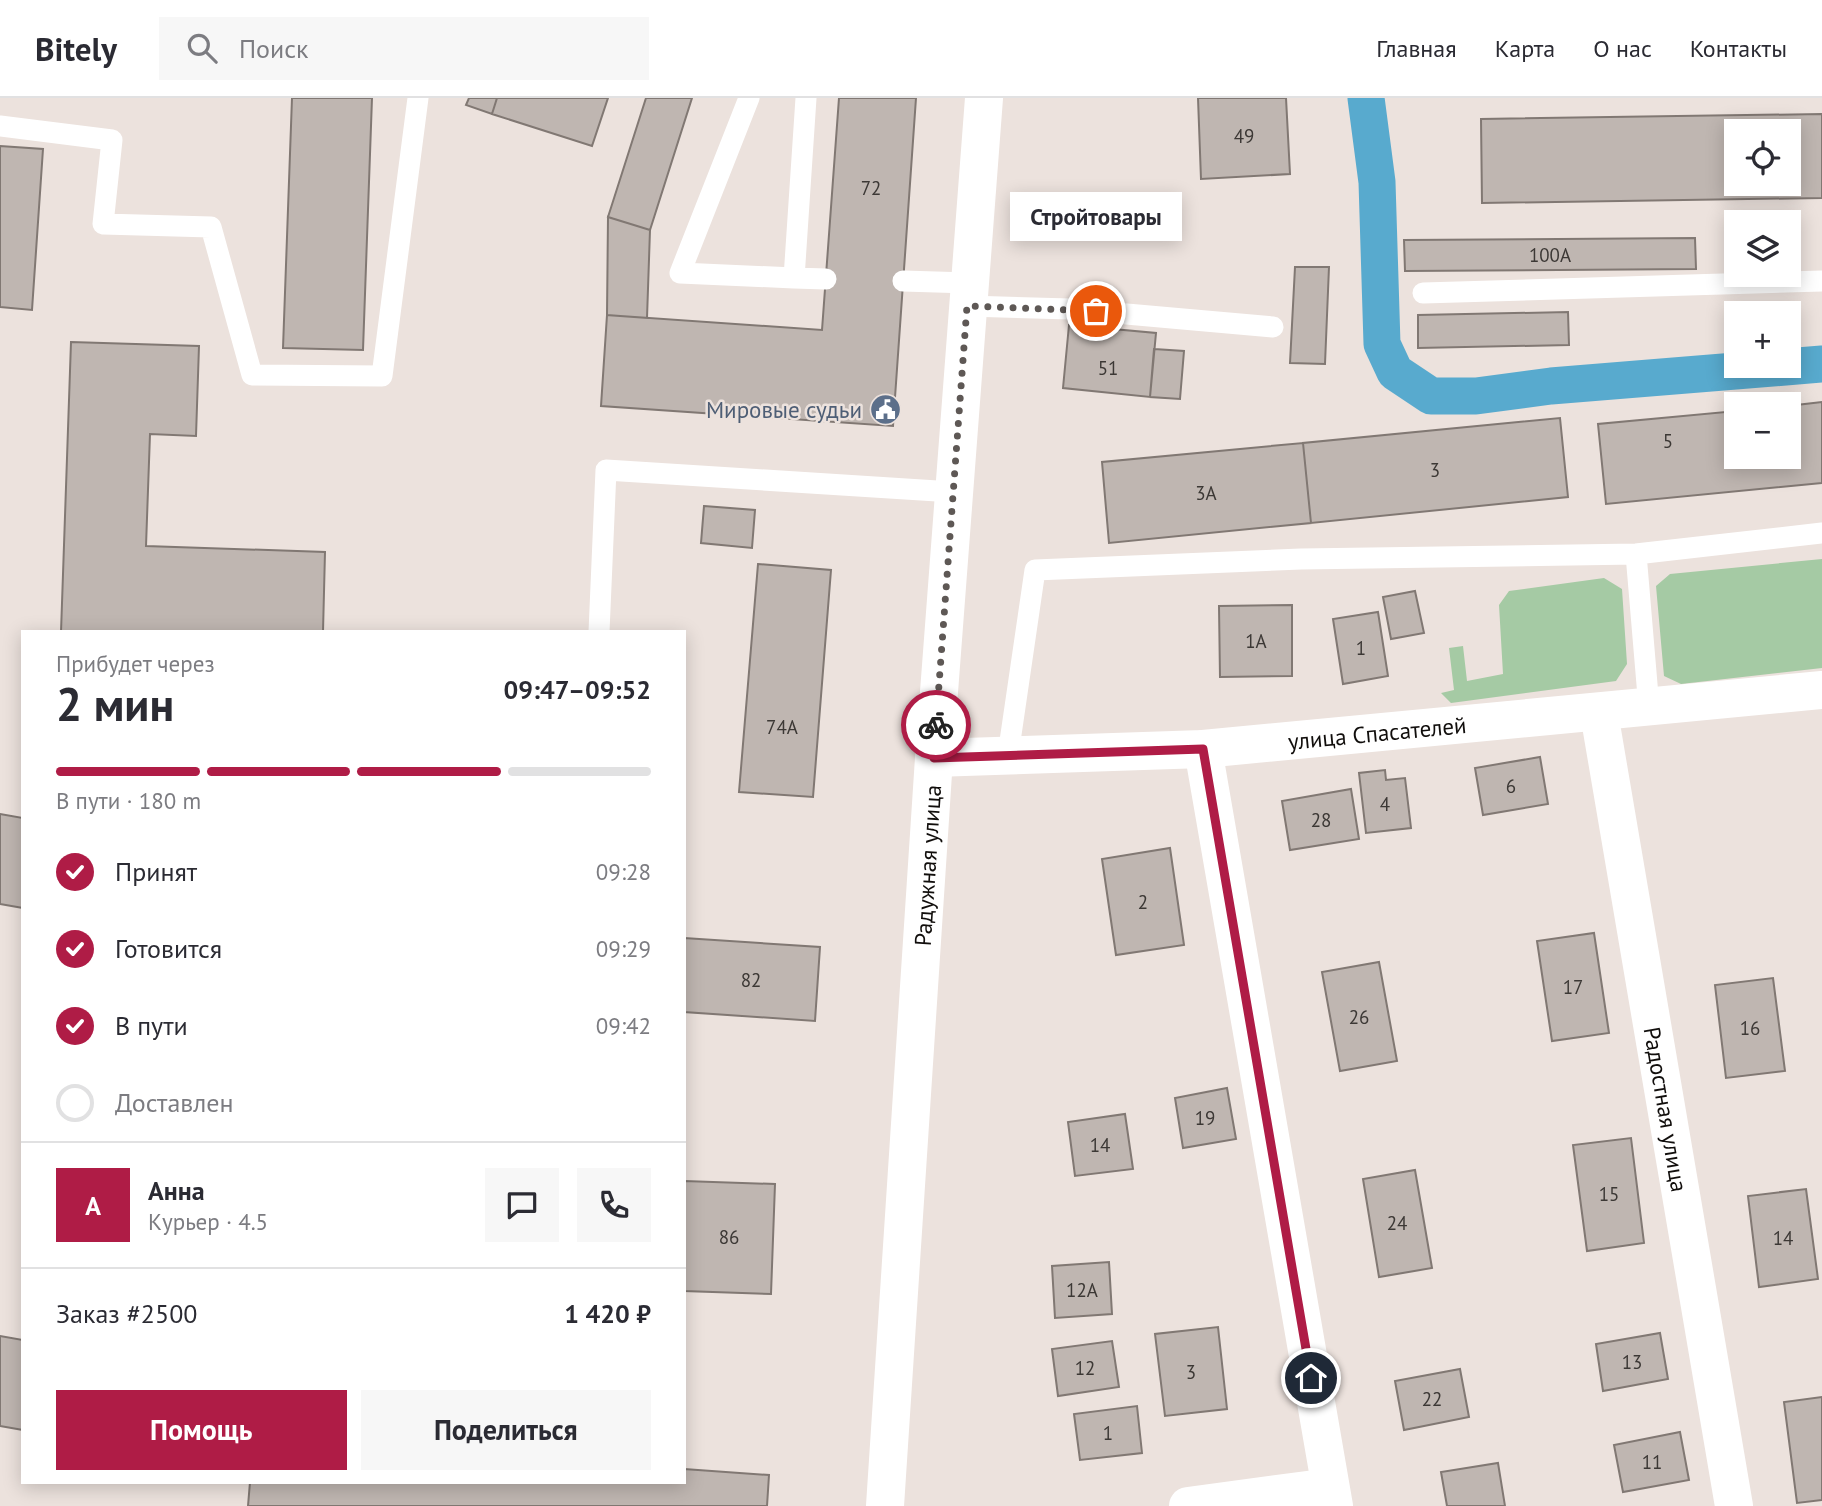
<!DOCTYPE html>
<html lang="ru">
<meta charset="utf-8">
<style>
:root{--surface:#fff;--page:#f7f7f7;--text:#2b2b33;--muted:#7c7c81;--line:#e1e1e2;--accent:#af1c46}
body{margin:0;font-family:"PT Sans",sans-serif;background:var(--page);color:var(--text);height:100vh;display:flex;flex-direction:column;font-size:26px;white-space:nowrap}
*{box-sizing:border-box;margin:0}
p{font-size:23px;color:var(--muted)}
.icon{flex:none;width:38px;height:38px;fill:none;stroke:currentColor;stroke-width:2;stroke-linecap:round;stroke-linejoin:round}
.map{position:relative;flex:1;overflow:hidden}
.panel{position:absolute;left:21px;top:532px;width:665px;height:854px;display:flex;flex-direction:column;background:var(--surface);border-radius:0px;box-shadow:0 4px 18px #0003}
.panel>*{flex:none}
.fabs{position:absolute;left:1724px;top:21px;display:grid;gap:14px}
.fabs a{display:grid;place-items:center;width:77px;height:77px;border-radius:0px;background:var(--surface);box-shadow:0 4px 18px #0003;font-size:35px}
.pin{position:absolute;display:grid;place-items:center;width:60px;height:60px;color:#fff;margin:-30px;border:4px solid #fff;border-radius:50%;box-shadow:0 2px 7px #0007}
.courier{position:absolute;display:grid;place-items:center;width:70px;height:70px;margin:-35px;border:5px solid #af1c46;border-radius:50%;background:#fff;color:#222;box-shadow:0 2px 9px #0007}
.bubble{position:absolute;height:49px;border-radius:0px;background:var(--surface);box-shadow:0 4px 18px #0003;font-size:23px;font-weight:800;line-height:49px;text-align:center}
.headline em{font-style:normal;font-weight:800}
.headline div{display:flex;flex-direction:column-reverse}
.headline{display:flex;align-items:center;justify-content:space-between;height:119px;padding:0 35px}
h1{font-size:46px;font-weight:800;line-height:52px}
.bar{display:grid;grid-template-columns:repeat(4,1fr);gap:10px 7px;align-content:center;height:84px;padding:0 35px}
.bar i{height:9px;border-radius:5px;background:var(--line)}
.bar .selected{background:var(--accent)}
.bar p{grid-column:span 4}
.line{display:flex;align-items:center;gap:18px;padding:0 35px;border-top:2px solid var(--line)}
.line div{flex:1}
.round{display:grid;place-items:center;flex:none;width:74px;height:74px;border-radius:0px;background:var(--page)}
ol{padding:0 35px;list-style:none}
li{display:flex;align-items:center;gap:21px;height:77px}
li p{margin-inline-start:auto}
li .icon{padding:7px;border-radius:50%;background:var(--accent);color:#fff;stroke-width:4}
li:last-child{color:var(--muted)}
li i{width:38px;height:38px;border:4px solid var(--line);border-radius:50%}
.button{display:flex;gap:14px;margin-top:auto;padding:14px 35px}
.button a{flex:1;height:80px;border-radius:0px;background:var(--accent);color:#fff;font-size:28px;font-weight:800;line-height:80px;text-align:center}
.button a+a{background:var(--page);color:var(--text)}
header{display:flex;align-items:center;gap:42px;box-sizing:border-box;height:98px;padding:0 35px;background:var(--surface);border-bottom:2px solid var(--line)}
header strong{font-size:33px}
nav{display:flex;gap:38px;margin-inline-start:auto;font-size:24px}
.search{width:490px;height:63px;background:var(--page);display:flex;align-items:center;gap:18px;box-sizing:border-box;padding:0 24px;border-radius:0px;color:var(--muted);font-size:26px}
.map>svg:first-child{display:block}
.green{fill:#a5caa4}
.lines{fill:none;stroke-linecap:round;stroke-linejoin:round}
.canal{stroke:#58aace;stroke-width:37}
.building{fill:#bfb6b1;stroke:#817873;stroke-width:2;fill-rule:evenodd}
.service{stroke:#fff;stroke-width:21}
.minor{stroke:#fff;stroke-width:38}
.tertiary{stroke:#fff;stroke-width:38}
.done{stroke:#5e5855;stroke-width:7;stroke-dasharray:0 12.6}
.route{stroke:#af1c46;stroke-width:9}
.labels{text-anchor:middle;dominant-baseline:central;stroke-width:5;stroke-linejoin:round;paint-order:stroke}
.number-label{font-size:19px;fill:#3c3835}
.service-label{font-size:23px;fill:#4e5e75;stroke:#ece2dd;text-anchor:end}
.street-label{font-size:23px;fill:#110e0c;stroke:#ece2dd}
</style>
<header>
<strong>Bitely</strong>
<div class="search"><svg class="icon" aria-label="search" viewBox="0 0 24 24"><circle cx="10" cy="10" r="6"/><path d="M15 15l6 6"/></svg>Поиск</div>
<nav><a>Главная</a><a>Карта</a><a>О нас</a><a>Контакты</a></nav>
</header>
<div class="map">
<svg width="1822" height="1408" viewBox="0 0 1822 1408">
<rect width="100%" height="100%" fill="#ece2dd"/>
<path class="green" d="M1822 461V570L1681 586 1664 578 1656 488 1670 476Z
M1604 480 1622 491 1627 566 1616 583 1451 605 1441 595 1454 592 1449 550 1463 548 1467 583 1503 576 1499 507 1509 493Z"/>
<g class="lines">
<path class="canal" d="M1366 0 1377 84 1382 246 1395 274 1431 298H1476L1551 288 1822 266"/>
</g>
<path class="building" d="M292 0H372L363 252 283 250Z
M469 0H497L492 16 466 7Z
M497 0H608L592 48 492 16Z
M646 0H692L650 132 608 119Z
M839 0H916L893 328 601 308 607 217 822 232Z
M1198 0H1286L1290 76 1201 81Z
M1822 16V100L1482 105 1481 21ZM1736 33H1788V86H1736Z
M0 48 43 51 32 212 0 209Z
M608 119 650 132 647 220 607 217Z
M1695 140 1696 171 1405 173 1404 142Z
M1295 169H1329L1325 266 1290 265Z
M1568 214 1569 247 1418 250V217Z
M1069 227 1156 235 1150 299 1063 290Z
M71 244 199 248 196 338 150 336 146 448 325 454 323 534H61Z
M1154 251 1184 253 1180 301 1150 299Z
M1822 304V385L1606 406 1598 326 1736 313V359H1788V308Z
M1560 320 1568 399 1311 425 1303 345Z
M1303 345 1311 425 1109 445 1102 364Z
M704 408 755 412 752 450 701 445Z
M758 466 831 472 813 699 739 694Z
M1415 493 1424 535 1391 541 1383 499Z
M1292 507V578L1220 579 1219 508Z
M1378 514 1388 578 1343 586 1333 521Z
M1540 659 1548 706 1483 717 1475 670Z
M1385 672 1386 682 1405 680 1411 730 1366 735 1359 675Z
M1351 691 1359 741 1290 752 1282 703Z
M0 716 23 720V810L0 806Z
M1170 750 1184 847 1116 857 1102 761Z
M1594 835 1609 935 1552 943 1537 843Z
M684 840 820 849 815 923 684 914Z
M1379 864 1397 963 1340 973 1322 874Z
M1773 880 1785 973 1726 980 1715 887Z
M1227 990 1236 1041 1183 1050 1175 1000Z
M1125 1016 1133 1071 1075 1078 1068 1024Z
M1631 1040 1644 1145 1587 1153 1573 1047Z
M1415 1072 1432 1170 1379 1179 1363 1081Z
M684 1083 775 1086 771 1196 684 1193Z
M1806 1091 1818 1181 1759 1189 1748 1098Z
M1109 1164 1112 1216 1055 1220 1052 1168Z
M1218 1229 1227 1311 1165 1318 1155 1236Z
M1660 1235 1668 1281 1603 1293 1596 1246Z
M0 1238 23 1242V1332L0 1328Z
M1112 1243 1119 1289 1058 1298 1052 1251Z
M1460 1271 1469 1319 1404 1332 1395 1283Z
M1822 1299V1402L1797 1405 1784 1304Z
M1137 1308 1142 1355 1080 1362 1074 1316Z
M1680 1334 1689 1382 1623 1394 1614 1347Z
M1498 1365 1505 1408H1447L1441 1374Z
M684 1371 769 1377 767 1408H248L250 1384H684Z"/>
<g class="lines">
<path class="service" d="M749 0 680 175 794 180 806 0
M0 28 112 42 103 126 211 129 252 277 382 278 418 0
M794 180 826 181
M903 183 969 185
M1423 195 1822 183
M967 208 1070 211 1273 229
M1636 456 1649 610
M599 534 606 372 953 394
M1008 657 1035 472 1301 461 1636 456 1822 435"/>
<g class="minor">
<path id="s1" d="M1599 615 1734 1408"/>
<path d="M1203 651 1334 1408"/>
<path id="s2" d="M934 660 1203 651 1822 592"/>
<path d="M1188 1408 1330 1389"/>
</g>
<path class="tertiary" id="s3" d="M885 1408 934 660 984 0"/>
</g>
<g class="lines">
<path class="done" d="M936 627 967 208 1096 213"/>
<path class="route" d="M936 627 934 660 1203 651 1311 1280"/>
</g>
<defs>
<symbol id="civic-disc" viewBox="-11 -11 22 22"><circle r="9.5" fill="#5c6f8a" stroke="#ece2dd"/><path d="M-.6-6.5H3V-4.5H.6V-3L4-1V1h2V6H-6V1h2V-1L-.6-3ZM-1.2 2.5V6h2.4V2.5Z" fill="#fff"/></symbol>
</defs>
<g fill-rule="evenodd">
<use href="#civic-disc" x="868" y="294" width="35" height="35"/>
</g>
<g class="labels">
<g class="number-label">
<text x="1244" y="38">49</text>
<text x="871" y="90">72</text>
<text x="1550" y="157">100А</text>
<text x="1108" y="270">51</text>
<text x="1668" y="343">5</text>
<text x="1435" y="372">3</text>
<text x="1206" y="395">3А</text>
<text x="1256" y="543">1А</text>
<text x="1361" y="550">1</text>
<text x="782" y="629">74А</text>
<text x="1511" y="688">6</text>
<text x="1385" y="706">4</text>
<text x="1321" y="722">28</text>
<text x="1143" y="804">2</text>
<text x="751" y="882">82</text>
<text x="1573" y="889">17</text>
<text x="1359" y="919">26</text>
<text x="1750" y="930">16</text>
<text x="1205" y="1020">19</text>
<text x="1100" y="1047">14</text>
<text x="1609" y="1096">15</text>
<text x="1397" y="1125">24</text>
<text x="729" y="1139">86</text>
<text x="1783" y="1140">14</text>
<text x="1082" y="1192">12А</text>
<text x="1632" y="1264">13</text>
<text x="1085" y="1270">12</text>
<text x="1191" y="1274">3</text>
<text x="1432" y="1301">22</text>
<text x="1108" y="1335">1</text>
<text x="1652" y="1364">11</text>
</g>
<g class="service-label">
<text x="862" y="311">Мировые судьи</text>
</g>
<g class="street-label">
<text stroke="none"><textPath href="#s2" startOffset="444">улица Спасателей</textPath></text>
<text stroke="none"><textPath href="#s3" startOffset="642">Радужная улица</textPath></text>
<text stroke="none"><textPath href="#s1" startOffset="402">Радостная улица</textPath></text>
</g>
</g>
</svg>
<div class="fabs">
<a><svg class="icon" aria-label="locate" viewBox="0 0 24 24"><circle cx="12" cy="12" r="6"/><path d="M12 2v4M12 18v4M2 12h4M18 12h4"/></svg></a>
<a><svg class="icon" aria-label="layers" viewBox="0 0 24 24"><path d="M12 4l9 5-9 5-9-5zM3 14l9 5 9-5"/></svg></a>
<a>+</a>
<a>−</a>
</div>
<div class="pin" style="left:1096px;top:213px;background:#ea580c"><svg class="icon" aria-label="bag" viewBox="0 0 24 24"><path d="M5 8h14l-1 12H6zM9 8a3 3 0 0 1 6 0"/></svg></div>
<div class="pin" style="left:1311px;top:1280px;background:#1f2937"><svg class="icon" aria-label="home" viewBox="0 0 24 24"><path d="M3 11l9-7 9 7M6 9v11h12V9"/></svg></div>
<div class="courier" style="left:936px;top:627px"><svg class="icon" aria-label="bike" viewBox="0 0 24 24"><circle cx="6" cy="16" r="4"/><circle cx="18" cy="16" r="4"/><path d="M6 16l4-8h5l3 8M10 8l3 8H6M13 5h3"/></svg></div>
<div class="bubble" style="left:1010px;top:94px;width:172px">Стройтовары</div>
<section class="panel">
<div class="headline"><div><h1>2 мин</h1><p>Прибудет через</p></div><em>09:47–09:52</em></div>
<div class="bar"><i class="selected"></i><i class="selected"></i><i class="selected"></i><i></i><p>В пути · 180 m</p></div>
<ol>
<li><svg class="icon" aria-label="check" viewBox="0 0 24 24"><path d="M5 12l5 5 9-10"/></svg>Принят<p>09:28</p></li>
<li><svg class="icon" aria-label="check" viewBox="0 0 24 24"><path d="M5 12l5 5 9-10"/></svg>Готовится<p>09:29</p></li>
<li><svg class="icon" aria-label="check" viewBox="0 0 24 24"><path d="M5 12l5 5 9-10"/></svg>В пути<p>09:42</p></li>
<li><i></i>Доставлен</li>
</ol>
<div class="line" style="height:126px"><b class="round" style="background:var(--accent);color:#fff">А</b><div><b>Анна</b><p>Курьер · 4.5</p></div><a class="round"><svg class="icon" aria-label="chat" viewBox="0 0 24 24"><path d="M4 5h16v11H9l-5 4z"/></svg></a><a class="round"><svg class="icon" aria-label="phone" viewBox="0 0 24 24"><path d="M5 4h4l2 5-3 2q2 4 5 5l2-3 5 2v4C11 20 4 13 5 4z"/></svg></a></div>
<div class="line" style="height:91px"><div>Заказ #2500</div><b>1 420 ₽</b></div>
<div class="button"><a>Помощь</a><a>Поделиться</a></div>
</section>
</div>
